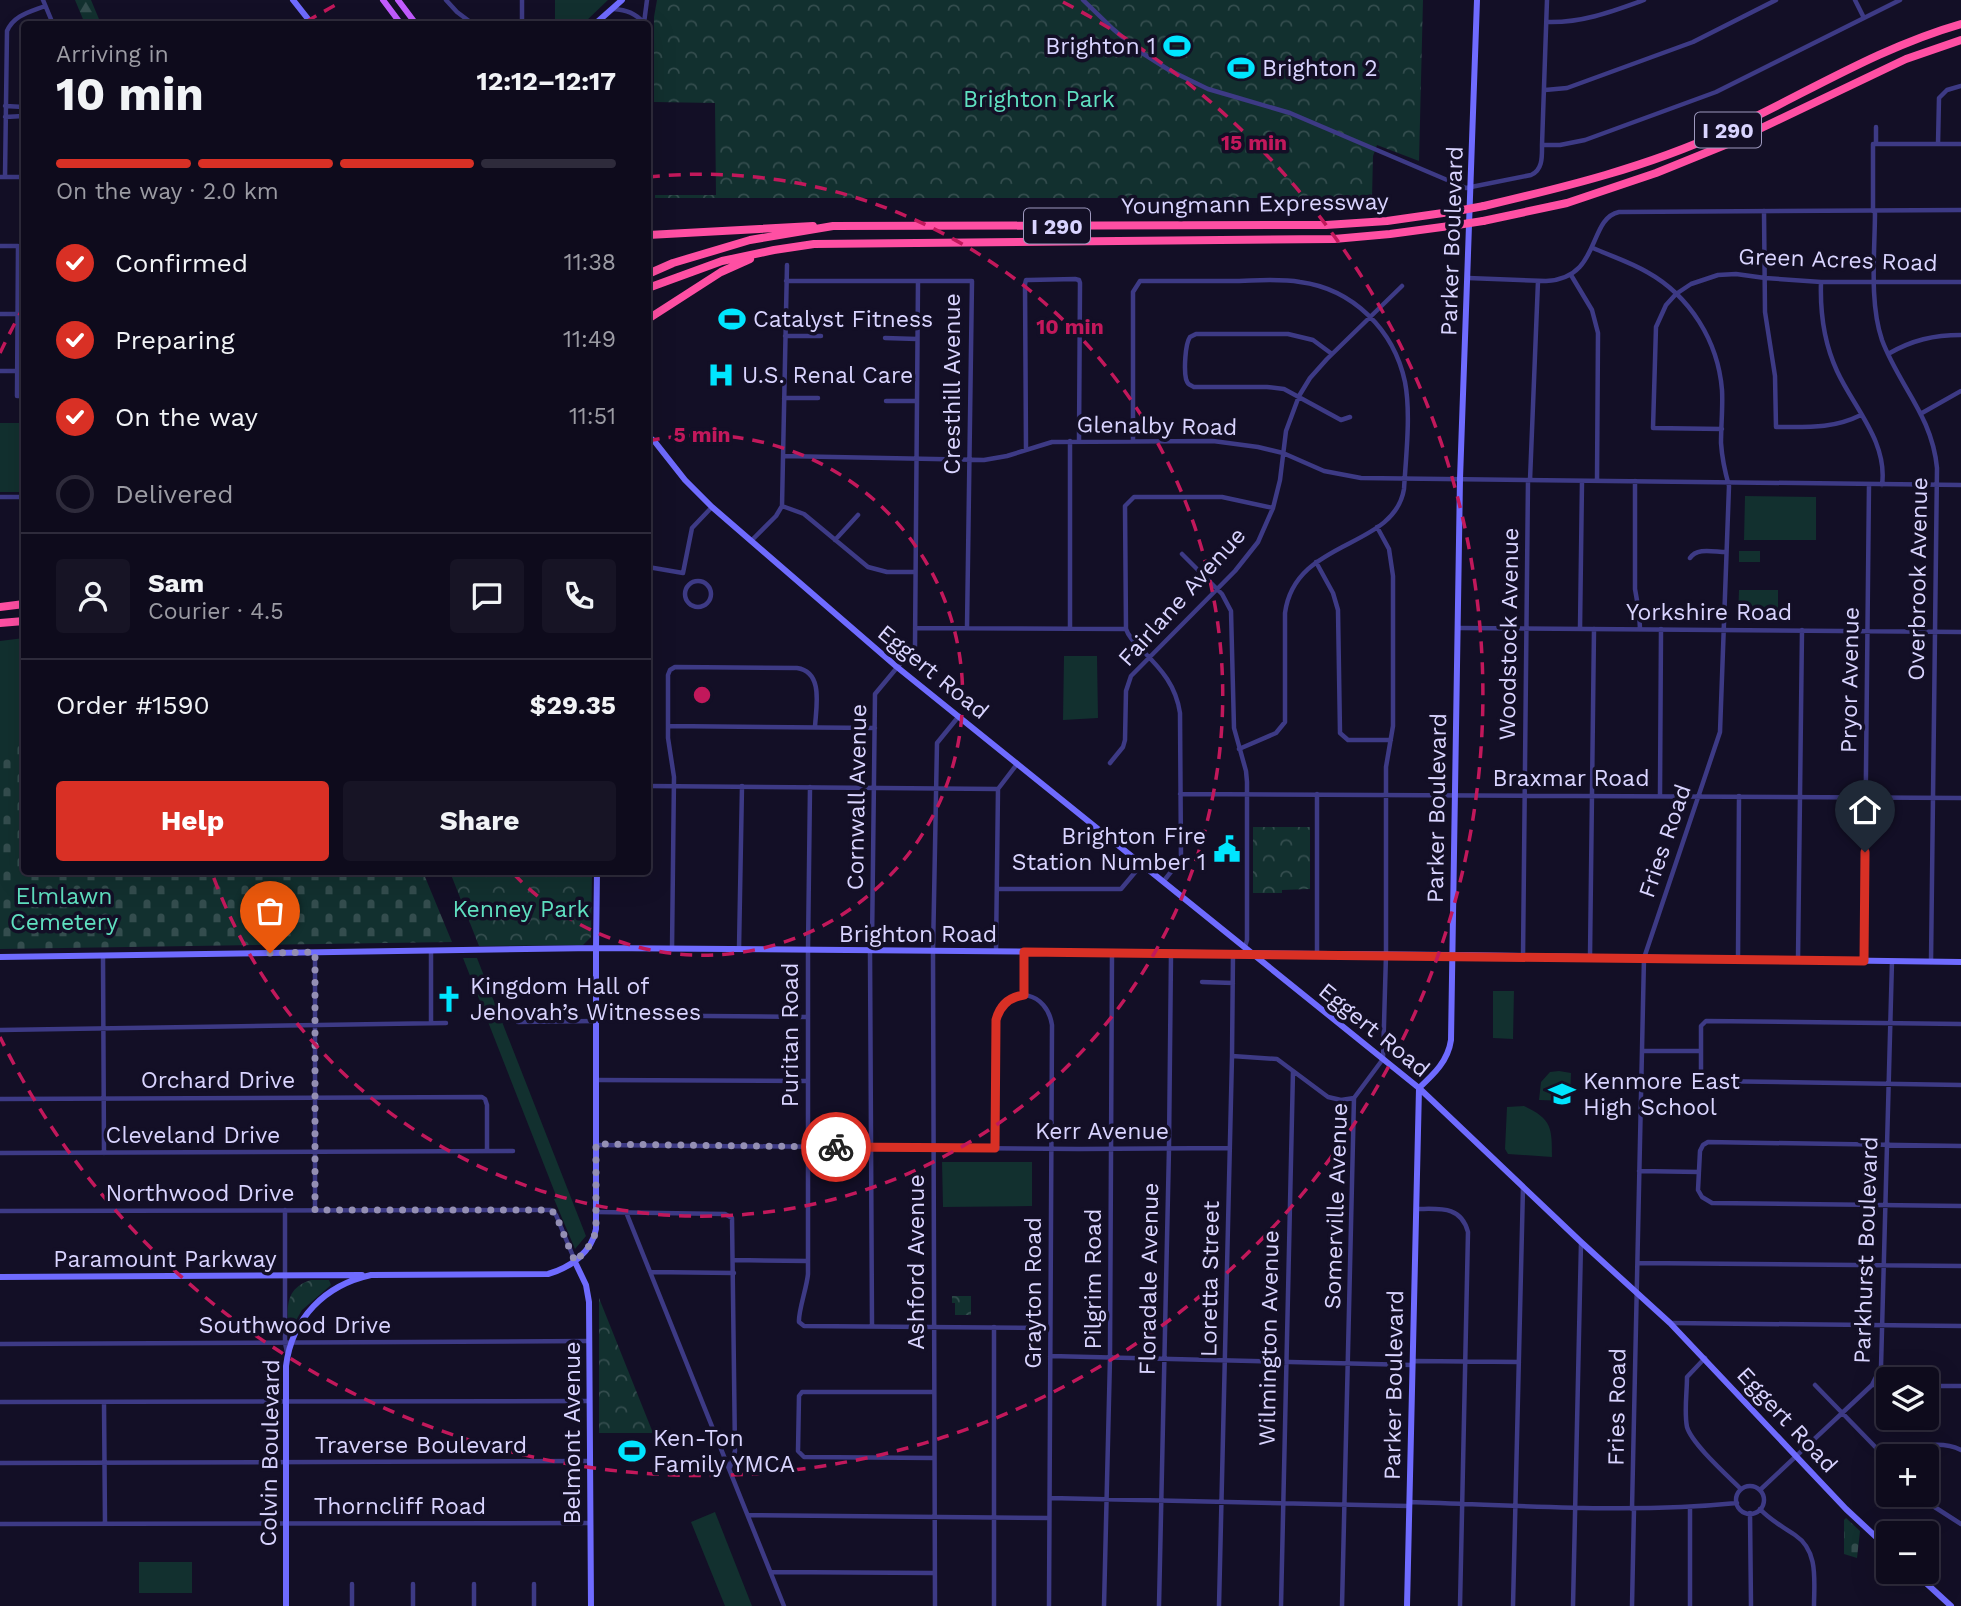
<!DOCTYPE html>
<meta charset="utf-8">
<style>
:root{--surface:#0e0b1c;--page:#171425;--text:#f1f3f6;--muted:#9b9ba3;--line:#2e2b3b;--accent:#d93025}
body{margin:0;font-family:"Work Sans",sans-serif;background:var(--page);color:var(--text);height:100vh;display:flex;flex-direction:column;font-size:26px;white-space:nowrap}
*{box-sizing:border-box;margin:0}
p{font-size:23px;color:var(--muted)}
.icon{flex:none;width:38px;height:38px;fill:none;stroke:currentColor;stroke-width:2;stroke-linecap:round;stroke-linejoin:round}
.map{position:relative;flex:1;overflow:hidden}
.drawer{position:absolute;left:21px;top:21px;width:630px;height:854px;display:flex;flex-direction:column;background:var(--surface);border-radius:7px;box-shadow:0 7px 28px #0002,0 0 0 2px var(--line)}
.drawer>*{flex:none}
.controls{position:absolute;left:1876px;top:1367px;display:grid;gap:14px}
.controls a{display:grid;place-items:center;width:63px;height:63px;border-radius:7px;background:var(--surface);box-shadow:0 7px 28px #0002,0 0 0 2px var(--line);font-size:35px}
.pin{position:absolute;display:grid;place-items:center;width:60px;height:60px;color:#fff;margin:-72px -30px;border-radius:50% 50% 50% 0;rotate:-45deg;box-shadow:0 0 7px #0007}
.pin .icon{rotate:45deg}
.courier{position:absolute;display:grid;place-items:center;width:70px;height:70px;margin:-35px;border:5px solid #d93025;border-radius:50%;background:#fff;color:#222;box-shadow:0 2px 9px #0007}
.headline em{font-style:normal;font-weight:700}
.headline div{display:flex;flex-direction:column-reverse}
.headline{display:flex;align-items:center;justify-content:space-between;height:119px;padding:0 35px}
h1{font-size:46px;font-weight:700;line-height:52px}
.bar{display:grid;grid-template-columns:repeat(4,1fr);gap:10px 7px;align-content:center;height:84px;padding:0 35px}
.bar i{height:9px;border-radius:5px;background:var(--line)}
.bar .on{background:var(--accent)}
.bar p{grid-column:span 4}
.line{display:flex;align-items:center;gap:18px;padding:0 35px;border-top:2px solid var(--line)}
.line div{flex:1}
.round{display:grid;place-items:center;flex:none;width:74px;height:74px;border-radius:7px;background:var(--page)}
ol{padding:0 35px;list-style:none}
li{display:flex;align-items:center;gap:21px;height:77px}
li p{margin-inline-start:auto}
li .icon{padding:7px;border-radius:50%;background:var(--accent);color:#fff;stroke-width:4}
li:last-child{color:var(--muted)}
li i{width:38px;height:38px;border:4px solid var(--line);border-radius:50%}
.cta{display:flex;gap:14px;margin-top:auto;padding:14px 35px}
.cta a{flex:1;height:80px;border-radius:7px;background:var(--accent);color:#fff;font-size:28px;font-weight:700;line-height:80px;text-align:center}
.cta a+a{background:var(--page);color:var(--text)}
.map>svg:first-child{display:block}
.grass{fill:#12302f}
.forest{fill:url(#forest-firs)}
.cemetery{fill:url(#cemetery-stones)}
.park{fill:url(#park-crowns)}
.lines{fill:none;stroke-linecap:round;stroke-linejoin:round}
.street{stroke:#3d3a85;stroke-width:4.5}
.secondary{stroke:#6f6bff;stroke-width:6}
.primary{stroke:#c25bff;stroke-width:6}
.highway{stroke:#ff4fa3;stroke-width:8}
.highway-bridge{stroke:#ff4fa3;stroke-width:8}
.done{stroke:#948fb3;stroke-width:7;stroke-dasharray:0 12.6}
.route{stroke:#d93025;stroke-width:9}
.ring{fill:none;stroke:#c2185b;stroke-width:3.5;stroke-dasharray:12 9}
.labels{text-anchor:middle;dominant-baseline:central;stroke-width:7;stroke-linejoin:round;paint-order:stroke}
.shield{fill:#130f26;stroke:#9e99be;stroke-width:2}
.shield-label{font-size:21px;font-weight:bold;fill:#d9d4ff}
.poi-label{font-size:23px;fill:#d9d4ff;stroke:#130f26;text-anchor:start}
.park-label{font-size:23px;fill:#5fe0c0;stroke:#130f26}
.street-label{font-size:23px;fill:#d9d4ff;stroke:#130f26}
.centre{fill:#c2185b;stroke:#130f26;stroke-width:3.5}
.ring-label{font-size:21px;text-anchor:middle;font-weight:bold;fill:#c2185b;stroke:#130f26;stroke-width:7;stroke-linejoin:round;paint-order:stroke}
</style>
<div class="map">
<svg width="1961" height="1606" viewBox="0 0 1961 1606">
<defs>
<pattern id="forest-firs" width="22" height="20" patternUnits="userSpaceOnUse" patternTransform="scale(1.75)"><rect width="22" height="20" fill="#12302f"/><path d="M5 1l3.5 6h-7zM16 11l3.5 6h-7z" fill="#344d4e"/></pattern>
<pattern id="cemetery-stones" width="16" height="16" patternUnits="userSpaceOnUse" patternTransform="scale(1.75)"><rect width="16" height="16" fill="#12302f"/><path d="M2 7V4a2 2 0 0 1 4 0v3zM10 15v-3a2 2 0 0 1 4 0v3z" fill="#344d4e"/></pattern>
<pattern id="park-crowns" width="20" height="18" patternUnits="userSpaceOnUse" patternTransform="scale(1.75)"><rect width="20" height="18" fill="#12302f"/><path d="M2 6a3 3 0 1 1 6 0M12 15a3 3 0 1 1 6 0" fill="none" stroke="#344d4e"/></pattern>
</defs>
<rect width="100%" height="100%" fill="#130f26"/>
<path class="grass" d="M555 0H608L583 24H555Z
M0 423H24V492H0Z
M1745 496 1816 497V540H1744Z
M1739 551H1760V562H1739Z
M1739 590H1778V618H1738Z
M24 638V743H0V641Z
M1064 656H1097L1098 718 1063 720Z
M463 958H477L586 1236 575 1249 554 1199 557 1198Z
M1493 991H1514L1513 1039 1493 1038Z
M1559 1071 1571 1073 1570 1099 1567 1101 1539 1100 1541 1082 1550 1072Z
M1524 1106C1552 1119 1552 1128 1552 1157L1508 1154 1505 1149 1507 1107Z
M942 1162H1032V1206L943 1207Z
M715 1512 752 1606H725L691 1522Z
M139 1562H192V1593H139Z"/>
<path class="forest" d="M75 0H91L101 24H85Z"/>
<path class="cemetery" d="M0 743H24V872H423L452 942 0 949Z
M1846 1518 1860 1531 1857 1558 1844 1554V1520Z"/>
<path class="park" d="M657 0H1423L1419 161 1377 145 1373 156 1372 198H655V195H716L715 103 654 102V17Z
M1253 827H1310V889L1282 890V893H1253Z
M450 872H592L591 937 583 945 479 946Z
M311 1280H329L331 1285 302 1310 288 1334C288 1309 283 1289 311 1280Z
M952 1296H971V1315H955V1303H952Z
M599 1298 653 1433H599Z"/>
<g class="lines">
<path class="street" d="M43 0 53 24
M446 0 457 12 473 24
M1083 0 1113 29 1139 51 1169 70 1208 89 1290 113 1466 188 1531 175C1543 170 1542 156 1542 145L1547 0
M1855 0 1864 18
M613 9C627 10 635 13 644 23
M1547 22C1582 23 1611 12 1644 0
M644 23 647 0
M522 24V0
M1961 86 1947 90 1939 98 1938 144H1961
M1545 90 1567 88 1693 42 1776 0
M5 106 24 107
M5 117 24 116
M1876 127V144
M1542 145H1560L1585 140 1716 92 1900 0
M0 177H24
M5 177 7 31C14 15 30 12 45 6
M1764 211 1765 312 1775 376 1776 427C1807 427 1833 429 1861 415
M1873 211V144H1938
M1875 211C1875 251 1869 302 1882 340 1899 386 1932 415 1937 468L1931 962
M0 246H18L17 396H24
M1593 248C1611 256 1630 262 1647 272 1690 296 1718 341 1722 390 1723 407 1721 425 1721 443 1722 458 1725 472 1729 486L1720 732 1644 958 1632 1509
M1571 275 1592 310 1598 333 1597 481
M1468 278 1546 281C1602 278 1587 219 1619 212L1961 210
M786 281H972L967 628
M1821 282C1820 313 1824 343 1837 371 1854 408 1888 442 1882 485
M0 314H18
M785 336H821
M885 338 917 339
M1332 354 1313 340 1288 334H1196L1190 337C1185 344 1184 370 1186 379 1188 385 1189 384 1194 387H1267L1284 389 1341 420 1350 417
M1888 354C1912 340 1934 335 1961 335
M0 371H17
M784 398H818
M886 401H917
M1922 413 1961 391
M1722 429 1653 428 1656 327 1666 305 1676 294 1691 284 1718 275 1736 274 1765 278 1821 282H1961
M1070 441V628
M1133 441V292L1140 281C1170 281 1200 281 1231 281 1253 281 1277 278 1300 282 1353 289 1394 330 1405 382 1411 413 1406 456 1404 489 1394 550 1295 538 1285 613V722L1276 733 1239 749
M1026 450 1025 284 1026 280H1029L1075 279 1079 280 1080 283 1079 441
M783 456 984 460 1007 456 1052 442 1213 441 1258 447 1283 453 1324 471 1361 478 1961 485
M1530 480 1538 281
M1635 481V589L1639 612 1640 629
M0 497H24
M782 506 804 514 868 567 887 572H915
M835 540 858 515
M751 541 776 516 782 506 787 265
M1182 554 1222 594 1231 611 1234 728 1246 771 1247 782V940L1245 947
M1690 558C1697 547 1714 552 1726 552
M1316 562 1333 593 1338 610 1340 733 1348 740H1391
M648 567 683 573
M683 573 692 528 712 507
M685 594a13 13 0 1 1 26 0a13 13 0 1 1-26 0Z
M915 628 1126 629
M1458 628 1961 632
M1580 629 1582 481
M668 726 875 728
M1110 763 1123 747 1125 740 1126 691 1131 676 1235 571 1258 542 1273 508 1280 480 1286 431 1299 396 1310 378 1327 359 1402 286
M648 786 998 789 1017 764
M810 787 808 950V1274C807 1287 798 1312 799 1322L804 1326 1050 1328
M1180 794 1961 798
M1317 794V954
M1660 795 1661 629
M1163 882 1181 859 1180 713C1176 686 1162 670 1143 651 1136 644 1129 638 1126 629L1125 506 1134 497H1222L1273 508
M997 889H1121L1142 864
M672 949 674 777 668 738V675L670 670 675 667 797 668C824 672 816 707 815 727
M739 949 742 786
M431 951V1023
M996 951 998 789
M103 956 104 1153
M1523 957 1528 480
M1590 957 1594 629
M1738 959 1739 796
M1798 960 1802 630
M1864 961 1869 484
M1202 982 1233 983
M1024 995V952
M596 1015 808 1017
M518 1022 596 1021
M1961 1024 1706 1021 1701 1026V1072L1704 1078 1710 1081 1961 1085
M0 1030 446 1023
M1643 1051H1701
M1232 1056 1277 1059 1328 1097 1341 1100 1354 1098
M596 1080 808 1081
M0 1099 482 1097 485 1099 487 1105V1151
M596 1145 1079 1149 1230 1148
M1961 1146 1708 1142 1703 1145 1700 1151 1698 1190 1702 1197 1712 1203 1961 1206
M995 1148 997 1015C1011 983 1047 992 1052 1025L1049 1606
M0 1153 513 1151
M1639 1171 1699 1172
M1416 1209C1439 1209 1461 1205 1468 1232L1460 1606
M285 1210V1343L287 1352
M315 1210V952
M0 1211 551 1210 556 1215 575 1261
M596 1212 725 1214 732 1218 735 1451 730 1467
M626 1212 784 1606
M734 1260 808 1261
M1638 1263 1961 1266
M650 1272 734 1273
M1671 1323 1961 1326
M872 1326 870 951 872 944 875 694 915 646 918 281
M0 1344 589 1341
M1050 1356 1412 1365
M1705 1358 1687 1377C1687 1393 1684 1412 1687 1427 1692 1444 1728 1476 1741 1489
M1413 1361 1519 1362
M1815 1385 1888 1460
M1872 1385H1888
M1927 1386H1961
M934 1392H802L799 1396 798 1451 804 1457 934 1458
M0 1402 590 1401
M104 1402 105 1524
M1897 1456C1912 1444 1944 1441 1961 1450
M0 1463 590 1461
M1736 1500a14 14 0 1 1 28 0a14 14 0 1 1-28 0Z
M1760 1490 1872 1385 1881 1367 1892 961
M1921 1494 1933 1506 1961 1524
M1050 1498 1409 1506
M1409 1502C1518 1505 1628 1514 1737 1503
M1690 1508V1606
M1760 1509C1770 1520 1783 1527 1795 1535 1819 1551 1814 1581 1814 1606
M1750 1513 1751 1606
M748 1515 1049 1518
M0 1524 590 1523
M771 1572 934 1573
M413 1584V1606
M474 1584V1606
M534 1584V1606
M352 1606V1584
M935 1606 933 952 937 743 959 716
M994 1606V1327
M1104 1606 1110 1358 1112 952
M1159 1606 1169 1148 1171 954
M1219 1606 1232 1056 1233 954
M1281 1606 1293 1071
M1342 1606 1354 1098 1383 1059 1386 955V767L1393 726V576L1389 549 1377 527
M1513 1606 1523 1187
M1573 1606 1581 1243
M1632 1606 1634 1509"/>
<path class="secondary" d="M293 0 312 24
M595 24 622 0
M648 436 655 442 685 480 712 507 897 667 1419 1088 1581 1242 1670 1323 1846 1509 1888 1548
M0 957 596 948 1452 955 1961 962
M575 1262 586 1285 589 1302 591 1606
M0 1277 362 1275
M1914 1572 1951 1606
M286 1606V1366C292 1318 325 1285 371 1275L548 1274C570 1268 592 1252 596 1229V948L597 872
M1407 1606 1419 1088C1434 1074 1448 1061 1451 1040L1460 479 1477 0"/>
<path class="primary" d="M383 0 401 24
M398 0 416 24"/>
<path class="highway" d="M1484 206C1565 187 1647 167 1723 132 1802 96 1877 48 1961 24
M1483 221 1567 203 1656 173 1730 143 1906 59 1961 40
M648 235 813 226
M648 274 673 263 750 240 833 226 1326 225 1387 221 1457 211
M648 288 722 261 774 250 814 244 1334 239 1390 234 1457 225
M648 319 721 272 750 259
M0 607 24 604
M0 623 24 621"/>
<path class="highway-bridge" d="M1457 211 1484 206
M1457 225 1483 221"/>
</g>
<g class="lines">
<path class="done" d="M270 953 315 952V1210H551L556 1215 575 1262C584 1252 594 1243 596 1229V1144L836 1147"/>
<path class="route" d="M836 1147 995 1148 996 1020C1000 1005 1009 997 1024 995V952L1864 961 1865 852"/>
</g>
<g class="ring">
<path d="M648 441A260 260 0 1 1 512 872"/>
<path d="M648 177A521 521 0 1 1 212 873"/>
<path d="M0 353A781 781 0 0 1 22 310M306 22A781 781 0 0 1 341 2M1063 2A781 781 0 1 1 0 1037"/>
</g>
<defs>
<symbol id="stadium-bare" viewBox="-9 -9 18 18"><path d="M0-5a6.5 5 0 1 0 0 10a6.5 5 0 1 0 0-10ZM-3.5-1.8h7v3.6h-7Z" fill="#00e5ff" stroke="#130f26" stroke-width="2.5" paint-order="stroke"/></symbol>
<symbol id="hospital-bare" viewBox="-9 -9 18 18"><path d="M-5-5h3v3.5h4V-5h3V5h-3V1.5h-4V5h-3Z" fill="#00e5ff" stroke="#130f26" stroke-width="2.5" paint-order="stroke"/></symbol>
<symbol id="civic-bare" viewBox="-9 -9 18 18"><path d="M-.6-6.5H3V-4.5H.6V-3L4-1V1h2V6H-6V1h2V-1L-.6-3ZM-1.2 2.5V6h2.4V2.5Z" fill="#00e5ff" stroke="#130f26" stroke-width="2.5" paint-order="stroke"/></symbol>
<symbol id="church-bare" viewBox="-9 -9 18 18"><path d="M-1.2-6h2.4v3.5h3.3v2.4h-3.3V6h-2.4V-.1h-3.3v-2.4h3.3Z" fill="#00e5ff" stroke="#130f26" stroke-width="2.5" paint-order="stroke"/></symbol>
<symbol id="school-bare" viewBox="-9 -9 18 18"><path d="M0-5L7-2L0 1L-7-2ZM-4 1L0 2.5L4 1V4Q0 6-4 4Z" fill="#00e5ff" stroke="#130f26" stroke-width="2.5" paint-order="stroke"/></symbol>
</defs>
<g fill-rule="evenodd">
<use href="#stadium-bare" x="1158" y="27" width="38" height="38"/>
<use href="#stadium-bare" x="1222" y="49" width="38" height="38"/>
<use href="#stadium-bare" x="713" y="300" width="38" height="38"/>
<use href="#hospital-bare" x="702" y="356" width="38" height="38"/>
<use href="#civic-bare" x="1208" y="830" width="38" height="38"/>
<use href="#church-bare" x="430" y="980" width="38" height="38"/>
<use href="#school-bare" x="1543" y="1075" width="38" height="38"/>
<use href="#stadium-bare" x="613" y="1432" width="38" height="38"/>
</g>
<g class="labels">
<g class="shield">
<rect x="1695" y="112.5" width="66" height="35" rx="5"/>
<rect x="1024" y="208.5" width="66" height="35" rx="5"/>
</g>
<g class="shield-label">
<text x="1728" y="130">I 290</text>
<text x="1057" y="226">I 290</text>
</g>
<g class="poi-label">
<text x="1156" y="46" text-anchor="end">Brighton 1</text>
<text x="1262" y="68">Brighton 2</text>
<text x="753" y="319">Catalyst Fitness</text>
<text x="742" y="375">U.S. Renal Care</text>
<text x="1206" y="836" text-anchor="end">Brighton Fire<tspan x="1206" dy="26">Station Number 1</tspan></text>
<text x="470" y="986">Kingdom Hall of<tspan x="470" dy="26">Jehovah’s Witnesses</tspan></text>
<text x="1583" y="1081">Kenmore East<tspan x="1583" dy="26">High School</tspan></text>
<text x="653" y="1438">Ken-Ton<tspan x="653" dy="26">Family YMCA</tspan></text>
</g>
<g class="park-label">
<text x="1039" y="99">Brighton Park</text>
<text x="64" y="896">Elmlawn<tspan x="64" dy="26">Cemetery</tspan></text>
<text x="521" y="909">Kenney Park</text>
</g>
<g class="street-label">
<text transform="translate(1255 204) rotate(-1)">Youngmann Expressway</text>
<text transform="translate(1452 241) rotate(-88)">Parker Boulevard</text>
<text transform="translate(1838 260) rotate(2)">Green Acres Road</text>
<text transform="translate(952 384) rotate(-90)">Cresthill Avenue</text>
<text transform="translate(1157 426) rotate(1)">Glenalby Road</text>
<text transform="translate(1918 579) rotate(-89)">Overbrook Avenue</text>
<text transform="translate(1182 597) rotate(-48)">Fairlane Avenue</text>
<text x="1709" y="612">Yorkshire Road</text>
<text transform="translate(1509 634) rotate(-89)">Woodstock Avenue</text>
<text transform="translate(933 672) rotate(39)">Eggert Road</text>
<text transform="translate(1850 680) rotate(-89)">Pryor Avenue</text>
<text x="1571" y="778">Braxmar Road</text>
<text transform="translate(857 797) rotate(-89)">Cornwall Avenue</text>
<text transform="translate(1437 808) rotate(-89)">Parker Boulevard</text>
<text transform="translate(1665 841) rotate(-71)">Fries Road</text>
<text x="918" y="934">Brighton Road</text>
<text transform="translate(1374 1030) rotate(39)">Eggert Road</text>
<text transform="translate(790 1035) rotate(-90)">Puritan Road</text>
<text x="218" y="1080">Orchard Drive</text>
<text x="1102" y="1131">Kerr Avenue</text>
<text x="193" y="1135">Cleveland Drive</text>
<text x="200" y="1193">Northwood Drive</text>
<text transform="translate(1336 1206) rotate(-88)">Somerville Avenue</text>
<text transform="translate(1866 1250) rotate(-88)">Parkhurst Boulevard</text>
<text x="165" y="1259">Paramount Parkway</text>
<text transform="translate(916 1262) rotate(-90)">Ashford Avenue</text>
<text transform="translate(1093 1279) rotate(-90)">Pilgrim Road</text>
<text transform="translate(1149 1279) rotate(-89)">Floradale Avenue</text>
<text transform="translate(1210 1279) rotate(-89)">Loretta Street</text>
<text transform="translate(1033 1293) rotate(-90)">Grayton Road</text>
<text x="295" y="1325">Southwood Drive</text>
<text transform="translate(1269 1338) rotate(-89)">Wilmington Avenue</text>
<text transform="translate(1394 1385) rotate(-89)">Parker Boulevard</text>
<text transform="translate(1617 1407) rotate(-89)">Fries Road</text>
<text transform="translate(1787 1420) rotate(47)">Eggert Road</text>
<text transform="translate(572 1433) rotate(-90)">Belmont Avenue</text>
<text x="421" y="1445">Traverse Boulevard</text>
<text transform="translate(270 1453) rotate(-89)">Colvin Boulevard</text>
<text x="400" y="1506">Thorncliff Road</text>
</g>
</g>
<circle cx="702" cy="695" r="10" class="centre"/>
<g class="ring-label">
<text x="1254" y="150">15 min</text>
<text x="1070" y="334">10 min</text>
<text x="702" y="442">5 min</text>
</g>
</svg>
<div class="controls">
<a><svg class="icon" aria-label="layers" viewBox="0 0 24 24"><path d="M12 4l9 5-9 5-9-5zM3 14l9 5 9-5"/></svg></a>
<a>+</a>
<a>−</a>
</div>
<div class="pin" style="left:270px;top:953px;background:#ea580c"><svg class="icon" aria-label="bag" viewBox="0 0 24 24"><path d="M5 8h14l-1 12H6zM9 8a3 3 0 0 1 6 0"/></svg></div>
<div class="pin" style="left:1865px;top:852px;background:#1f2937"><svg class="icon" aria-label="home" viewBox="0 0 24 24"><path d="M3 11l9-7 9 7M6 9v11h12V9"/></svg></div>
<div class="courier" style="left:836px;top:1147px"><svg class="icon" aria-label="bike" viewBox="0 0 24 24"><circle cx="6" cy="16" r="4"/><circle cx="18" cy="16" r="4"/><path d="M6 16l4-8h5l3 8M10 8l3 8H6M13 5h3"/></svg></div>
<section class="drawer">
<div class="headline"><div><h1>10 min</h1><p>Arriving in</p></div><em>12:12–12:17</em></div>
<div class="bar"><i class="on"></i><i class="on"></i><i class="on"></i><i></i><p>On the way · 2.0 km</p></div>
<ol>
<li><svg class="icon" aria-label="check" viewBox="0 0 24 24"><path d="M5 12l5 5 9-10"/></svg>Confirmed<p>11:38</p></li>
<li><svg class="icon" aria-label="check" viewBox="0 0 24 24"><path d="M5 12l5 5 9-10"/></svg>Preparing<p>11:49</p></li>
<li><svg class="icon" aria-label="check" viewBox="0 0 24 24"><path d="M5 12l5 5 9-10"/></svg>On the way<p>11:51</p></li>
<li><i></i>Delivered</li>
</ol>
<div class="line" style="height:126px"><a class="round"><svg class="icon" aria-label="person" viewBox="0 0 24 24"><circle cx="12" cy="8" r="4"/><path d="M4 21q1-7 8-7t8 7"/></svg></a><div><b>Sam</b><p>Courier · 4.5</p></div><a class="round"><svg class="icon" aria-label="chat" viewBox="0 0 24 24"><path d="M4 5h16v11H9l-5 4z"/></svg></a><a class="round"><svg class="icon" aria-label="phone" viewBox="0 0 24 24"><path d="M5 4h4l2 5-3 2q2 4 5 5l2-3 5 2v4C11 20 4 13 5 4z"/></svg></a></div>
<div class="line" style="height:91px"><div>Order #1590</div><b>$29.35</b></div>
<div class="cta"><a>Help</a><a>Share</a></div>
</section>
</div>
